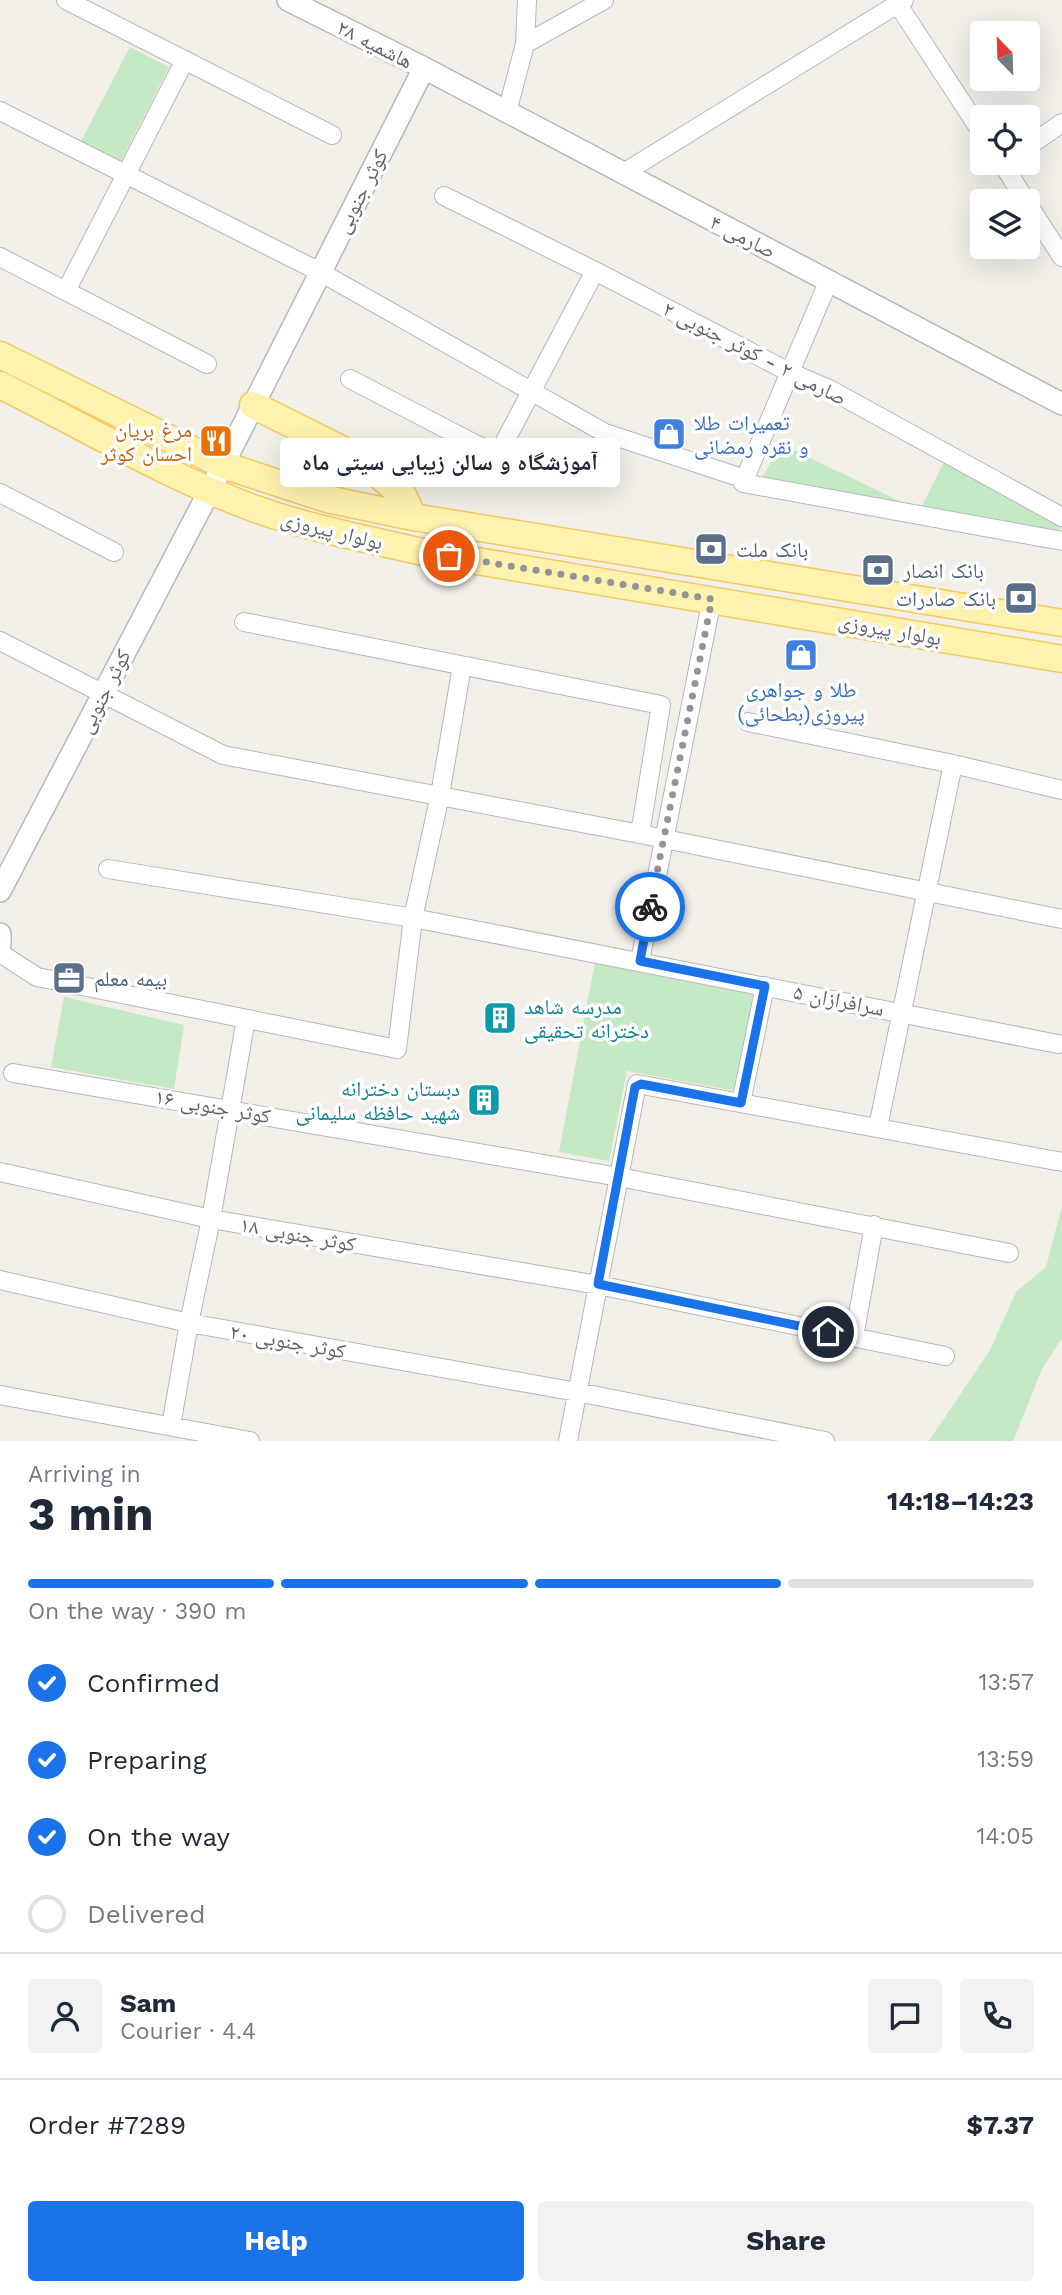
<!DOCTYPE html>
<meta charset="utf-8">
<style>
:root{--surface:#fff;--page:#f2f2f3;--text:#1f2937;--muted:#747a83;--line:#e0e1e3;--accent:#1a73e8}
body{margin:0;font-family:"Work Sans","Noto Naskh Arabic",sans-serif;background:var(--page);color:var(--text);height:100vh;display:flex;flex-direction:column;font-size:26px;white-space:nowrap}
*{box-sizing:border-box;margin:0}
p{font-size:23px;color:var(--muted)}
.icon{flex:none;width:38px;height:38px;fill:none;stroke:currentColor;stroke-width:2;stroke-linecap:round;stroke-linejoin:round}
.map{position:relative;height:1441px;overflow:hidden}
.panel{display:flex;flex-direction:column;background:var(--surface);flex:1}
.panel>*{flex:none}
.needle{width:46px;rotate:337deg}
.controls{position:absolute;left:970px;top:21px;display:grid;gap:14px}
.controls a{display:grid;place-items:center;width:70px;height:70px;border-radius:7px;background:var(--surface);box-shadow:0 7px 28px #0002;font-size:35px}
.pin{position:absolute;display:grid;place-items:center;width:60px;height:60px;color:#fff;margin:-30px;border:4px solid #fff;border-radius:50%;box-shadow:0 2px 7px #0007}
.courier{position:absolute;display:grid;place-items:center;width:70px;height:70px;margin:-35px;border:5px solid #1a73e8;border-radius:50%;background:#fff;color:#222;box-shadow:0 2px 9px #0007}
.bubble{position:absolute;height:49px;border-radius:7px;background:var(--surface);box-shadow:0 7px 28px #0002;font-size:23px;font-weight:700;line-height:49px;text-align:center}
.summary em{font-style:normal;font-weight:700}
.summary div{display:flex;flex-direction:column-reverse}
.summary{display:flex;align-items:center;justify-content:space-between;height:119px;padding:0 28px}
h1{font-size:46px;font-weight:700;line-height:52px}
.bar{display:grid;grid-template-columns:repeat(4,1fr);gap:10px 7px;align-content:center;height:84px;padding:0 28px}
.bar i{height:9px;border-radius:5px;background:var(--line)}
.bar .selected{background:var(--accent)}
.bar p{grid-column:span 4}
.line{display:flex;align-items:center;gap:18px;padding:0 28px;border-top:2px solid var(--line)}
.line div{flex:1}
.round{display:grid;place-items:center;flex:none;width:74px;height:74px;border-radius:7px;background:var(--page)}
ol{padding:0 28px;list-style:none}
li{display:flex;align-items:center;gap:21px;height:77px}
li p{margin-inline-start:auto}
li .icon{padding:7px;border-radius:50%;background:var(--accent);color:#fff;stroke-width:4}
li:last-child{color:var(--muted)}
li i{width:38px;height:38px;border:4px solid var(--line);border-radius:50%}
.primary-button{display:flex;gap:14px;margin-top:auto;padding:14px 28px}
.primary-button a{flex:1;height:80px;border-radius:7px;background:var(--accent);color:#fff;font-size:28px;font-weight:700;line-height:80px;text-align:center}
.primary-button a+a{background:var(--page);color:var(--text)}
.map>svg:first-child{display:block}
.green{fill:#c5e8c5}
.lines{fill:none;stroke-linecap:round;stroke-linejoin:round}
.minor-casing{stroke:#b5b8bc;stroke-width:20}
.tertiary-casing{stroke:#b5b8bc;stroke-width:24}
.primary-casing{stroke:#f2c960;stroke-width:29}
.minor{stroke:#fff;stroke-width:18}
.tertiary{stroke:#fff;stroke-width:21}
.primary{stroke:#fff2af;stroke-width:26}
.done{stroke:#929495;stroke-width:7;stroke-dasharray:0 12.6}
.route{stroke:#1a73e8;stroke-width:9}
.labels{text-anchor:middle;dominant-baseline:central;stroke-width:7;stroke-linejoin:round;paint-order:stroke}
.street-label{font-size:21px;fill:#5f6368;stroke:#fff}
.shop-label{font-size:21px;fill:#366cbe;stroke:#fff;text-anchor:start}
.food-label{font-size:21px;fill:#c56008;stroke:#fff;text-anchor:end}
.service-label{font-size:21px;fill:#4e5e75;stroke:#fff;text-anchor:start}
.culture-label{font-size:21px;fill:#0d838f;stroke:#fff;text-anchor:start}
</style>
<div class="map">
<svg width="1062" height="1441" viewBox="0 0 1062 1441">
<rect width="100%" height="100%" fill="#f1efe8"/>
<path class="green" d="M130 47 169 67 119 165 79 145Z
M781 444 914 508 759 483Z
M945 460 1062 522V527L1053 534 920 510Z
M595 962 766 993 747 1093 627 1071 609 1161 559 1152Z
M64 997 184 1025 174 1089 51 1067Z
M1062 1206V1338L1042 1369 1013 1441H929L990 1350 1016 1292 1046 1267Z"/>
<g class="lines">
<defs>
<path id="minor" d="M66 0 332 135
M895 0 982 133
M525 44 604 0
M0 111 320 272 605 433 745 479
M507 112 525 44 527 0
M1027 147 1062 123
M1002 163 1026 201
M622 174 904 0
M444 196 595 271 789 372 829 389 1062 517
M1027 203 1062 257
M0 257 207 364
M829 280 743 483 1062 541
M66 291 185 60
M350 379 475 444 497 453 504 443 595 271
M504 443 550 462 600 476
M0 493 114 552
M244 622 661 705 640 834
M0 641 223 755 640 834 1062 919
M748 722 953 764 1062 790
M108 869 413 918 1058 1044
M0 953 37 977 397 1049 413 918 440 795 462 666
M640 961 712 599
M13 1073 619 1177 1009 1253
M741 1103 765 986
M878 1127 953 764
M0 1172 211 1219 598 1285 945 1356
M0 1280 189 1323 577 1392 825 1441
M854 1337 874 1225
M0 1395 250 1441
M171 1426 189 1323 211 1219 246 1019
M568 1441 637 1084 1062 1162"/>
<path id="tertiary" d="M288 0 424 68 1062 404
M0 891 223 465 424 68
M0 934V945"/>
<path id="primary" d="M0 355 223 465 327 499 413 517 1062 623
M0 385C83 426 166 476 253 508 308 528 366 539 423 552L1062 659
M253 405 341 449 373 470 404 497 413 517"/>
</defs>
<use href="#minor" class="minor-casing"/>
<use href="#tertiary" class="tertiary-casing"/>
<use href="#primary" class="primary-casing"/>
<use href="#minor" class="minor"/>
<use href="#tertiary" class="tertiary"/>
<use href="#primary" class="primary"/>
</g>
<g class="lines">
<path class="done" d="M449 556 712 599 650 907"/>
<path class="route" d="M650 907 640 961 765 986 741 1103 641 1084 635 1087 598 1284 828 1332"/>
</g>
<defs>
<symbol id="shop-square" viewBox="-11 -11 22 22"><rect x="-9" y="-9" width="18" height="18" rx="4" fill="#3f7fe0" stroke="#fff"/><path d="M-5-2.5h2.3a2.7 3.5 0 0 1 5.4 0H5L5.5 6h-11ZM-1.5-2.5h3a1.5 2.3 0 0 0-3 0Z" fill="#fff"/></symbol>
<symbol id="restaurant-square" viewBox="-11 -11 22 22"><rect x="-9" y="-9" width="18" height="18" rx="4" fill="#e8710a" stroke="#fff"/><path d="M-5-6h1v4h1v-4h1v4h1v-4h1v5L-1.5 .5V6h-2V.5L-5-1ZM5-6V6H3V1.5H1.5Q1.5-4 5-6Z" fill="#fff"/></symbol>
<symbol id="bank-square" viewBox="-11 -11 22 22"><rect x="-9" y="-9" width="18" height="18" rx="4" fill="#5c6f8a" stroke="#fff"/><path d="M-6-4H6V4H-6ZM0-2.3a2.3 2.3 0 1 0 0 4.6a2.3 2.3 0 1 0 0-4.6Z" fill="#fff"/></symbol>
<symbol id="office-square" viewBox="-11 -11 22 22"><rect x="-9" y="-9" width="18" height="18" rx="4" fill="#5c6f8a" stroke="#fff"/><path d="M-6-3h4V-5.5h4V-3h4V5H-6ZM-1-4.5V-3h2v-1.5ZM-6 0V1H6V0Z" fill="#fff"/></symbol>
<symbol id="building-square" viewBox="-11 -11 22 22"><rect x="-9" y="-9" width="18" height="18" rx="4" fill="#0f9aa8" stroke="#fff"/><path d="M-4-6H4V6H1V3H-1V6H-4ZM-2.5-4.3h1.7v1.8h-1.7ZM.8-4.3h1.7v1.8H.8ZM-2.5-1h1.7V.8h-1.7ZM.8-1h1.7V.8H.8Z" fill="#fff"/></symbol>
</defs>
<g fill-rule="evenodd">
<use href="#shop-square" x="650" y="415" width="38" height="38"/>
<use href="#restaurant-square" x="197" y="422" width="38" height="38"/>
<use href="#bank-square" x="692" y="530" width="38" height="38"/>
<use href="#bank-square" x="859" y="551" width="38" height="38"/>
<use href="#bank-square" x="1002" y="579" width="38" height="38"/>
<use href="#shop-square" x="782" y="636" width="38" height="38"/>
<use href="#office-square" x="50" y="959" width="38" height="38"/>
<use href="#building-square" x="481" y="999" width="38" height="38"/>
<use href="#building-square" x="465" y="1081" width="38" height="38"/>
</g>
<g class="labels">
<g class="street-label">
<text transform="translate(375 44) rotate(27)">هاشمیه ۲۸</text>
<text transform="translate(361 191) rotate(-63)">کوثر جنوبی</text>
<text transform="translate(743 236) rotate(27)">صارمی ۴</text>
<text transform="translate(755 353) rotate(27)">صارمی ۲ - کوثر جنوبی ۲</text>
<text transform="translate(332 530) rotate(14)">بولوار پیروزی</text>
<text transform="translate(890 629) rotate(10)">بولوار پیروزی</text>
<text transform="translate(104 691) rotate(-63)">کوثر جنوبی</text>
<text transform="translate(839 1000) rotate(11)">سرافرازان ۵</text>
<text transform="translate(213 1106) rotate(10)">کوثر جنوبی ۱۶</text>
<text transform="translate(298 1234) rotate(10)">کوثر جنوبی ۱۸</text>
<text transform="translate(288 1341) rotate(10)">کوثر جنوبی ۲۰</text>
</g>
<g class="shop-label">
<text x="694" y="422">تعمیرات طلا<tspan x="694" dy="24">و نقره رمضانی</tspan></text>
<text x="801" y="689" text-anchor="middle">طلا و جواهری<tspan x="801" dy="24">پیروزی(بطحائی)</tspan></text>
</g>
<g class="food-label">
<text x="192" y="429">مرغ بریان<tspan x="192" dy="24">احسان کوثر</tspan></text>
</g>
<g class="service-label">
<text x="736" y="549">بانک ملت</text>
<text x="903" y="570">بانک انصار</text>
<text x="996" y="598" text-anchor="end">بانک صادرات</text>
<text x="94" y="978">بیمه معلم</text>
</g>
<g class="culture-label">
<text x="524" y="1006">مدرسه شاهد<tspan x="524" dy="24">دخترانه تحقیقی</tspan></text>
<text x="460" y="1088" text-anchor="end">دبستان دخترانه<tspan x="460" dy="24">شهید حافظه سلیمانی</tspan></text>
</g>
</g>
</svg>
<div class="controls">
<a><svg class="needle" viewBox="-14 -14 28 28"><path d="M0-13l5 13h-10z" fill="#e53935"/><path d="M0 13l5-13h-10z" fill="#747a83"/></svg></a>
<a><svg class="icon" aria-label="locate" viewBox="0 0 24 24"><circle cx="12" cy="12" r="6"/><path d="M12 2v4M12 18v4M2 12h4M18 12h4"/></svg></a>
<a><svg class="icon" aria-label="layers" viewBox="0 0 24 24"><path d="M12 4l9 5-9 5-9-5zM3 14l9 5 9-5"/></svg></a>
</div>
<div class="pin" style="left:449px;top:556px;background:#ea580c"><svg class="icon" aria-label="bag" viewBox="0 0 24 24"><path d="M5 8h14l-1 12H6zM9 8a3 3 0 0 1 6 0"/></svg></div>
<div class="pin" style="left:828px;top:1332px;background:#1f2937"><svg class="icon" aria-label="home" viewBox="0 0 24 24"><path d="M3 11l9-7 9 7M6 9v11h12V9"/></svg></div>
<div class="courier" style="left:650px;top:907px"><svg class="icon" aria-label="bike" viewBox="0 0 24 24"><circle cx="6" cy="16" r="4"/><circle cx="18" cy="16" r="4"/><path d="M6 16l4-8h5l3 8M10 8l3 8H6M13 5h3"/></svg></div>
<div class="bubble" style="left:280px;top:438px;width:340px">آموزشگاه و سالن زیبایی سیتی ماه</div>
</div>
<section class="panel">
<div class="summary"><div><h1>3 min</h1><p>Arriving in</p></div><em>14:18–14:23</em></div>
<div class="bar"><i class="selected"></i><i class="selected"></i><i class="selected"></i><i></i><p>On the way · 390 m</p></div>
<ol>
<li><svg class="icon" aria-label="check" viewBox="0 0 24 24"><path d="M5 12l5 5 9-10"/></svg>Confirmed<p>13:57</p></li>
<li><svg class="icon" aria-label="check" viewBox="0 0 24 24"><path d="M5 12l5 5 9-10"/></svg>Preparing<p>13:59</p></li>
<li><svg class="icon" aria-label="check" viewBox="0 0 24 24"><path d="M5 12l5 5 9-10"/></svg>On the way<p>14:05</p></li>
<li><i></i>Delivered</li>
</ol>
<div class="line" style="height:126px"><a class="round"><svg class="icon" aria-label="person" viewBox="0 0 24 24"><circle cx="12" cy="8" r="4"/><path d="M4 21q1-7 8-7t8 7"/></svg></a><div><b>Sam</b><p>Courier · 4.4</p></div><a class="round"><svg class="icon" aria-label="chat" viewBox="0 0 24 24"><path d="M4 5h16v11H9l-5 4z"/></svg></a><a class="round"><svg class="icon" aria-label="phone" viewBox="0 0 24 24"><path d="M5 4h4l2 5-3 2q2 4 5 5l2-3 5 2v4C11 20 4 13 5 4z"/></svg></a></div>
<div class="line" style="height:91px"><div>Order #7289</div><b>$7.37</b></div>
<div class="primary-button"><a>Help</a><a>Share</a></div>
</section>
